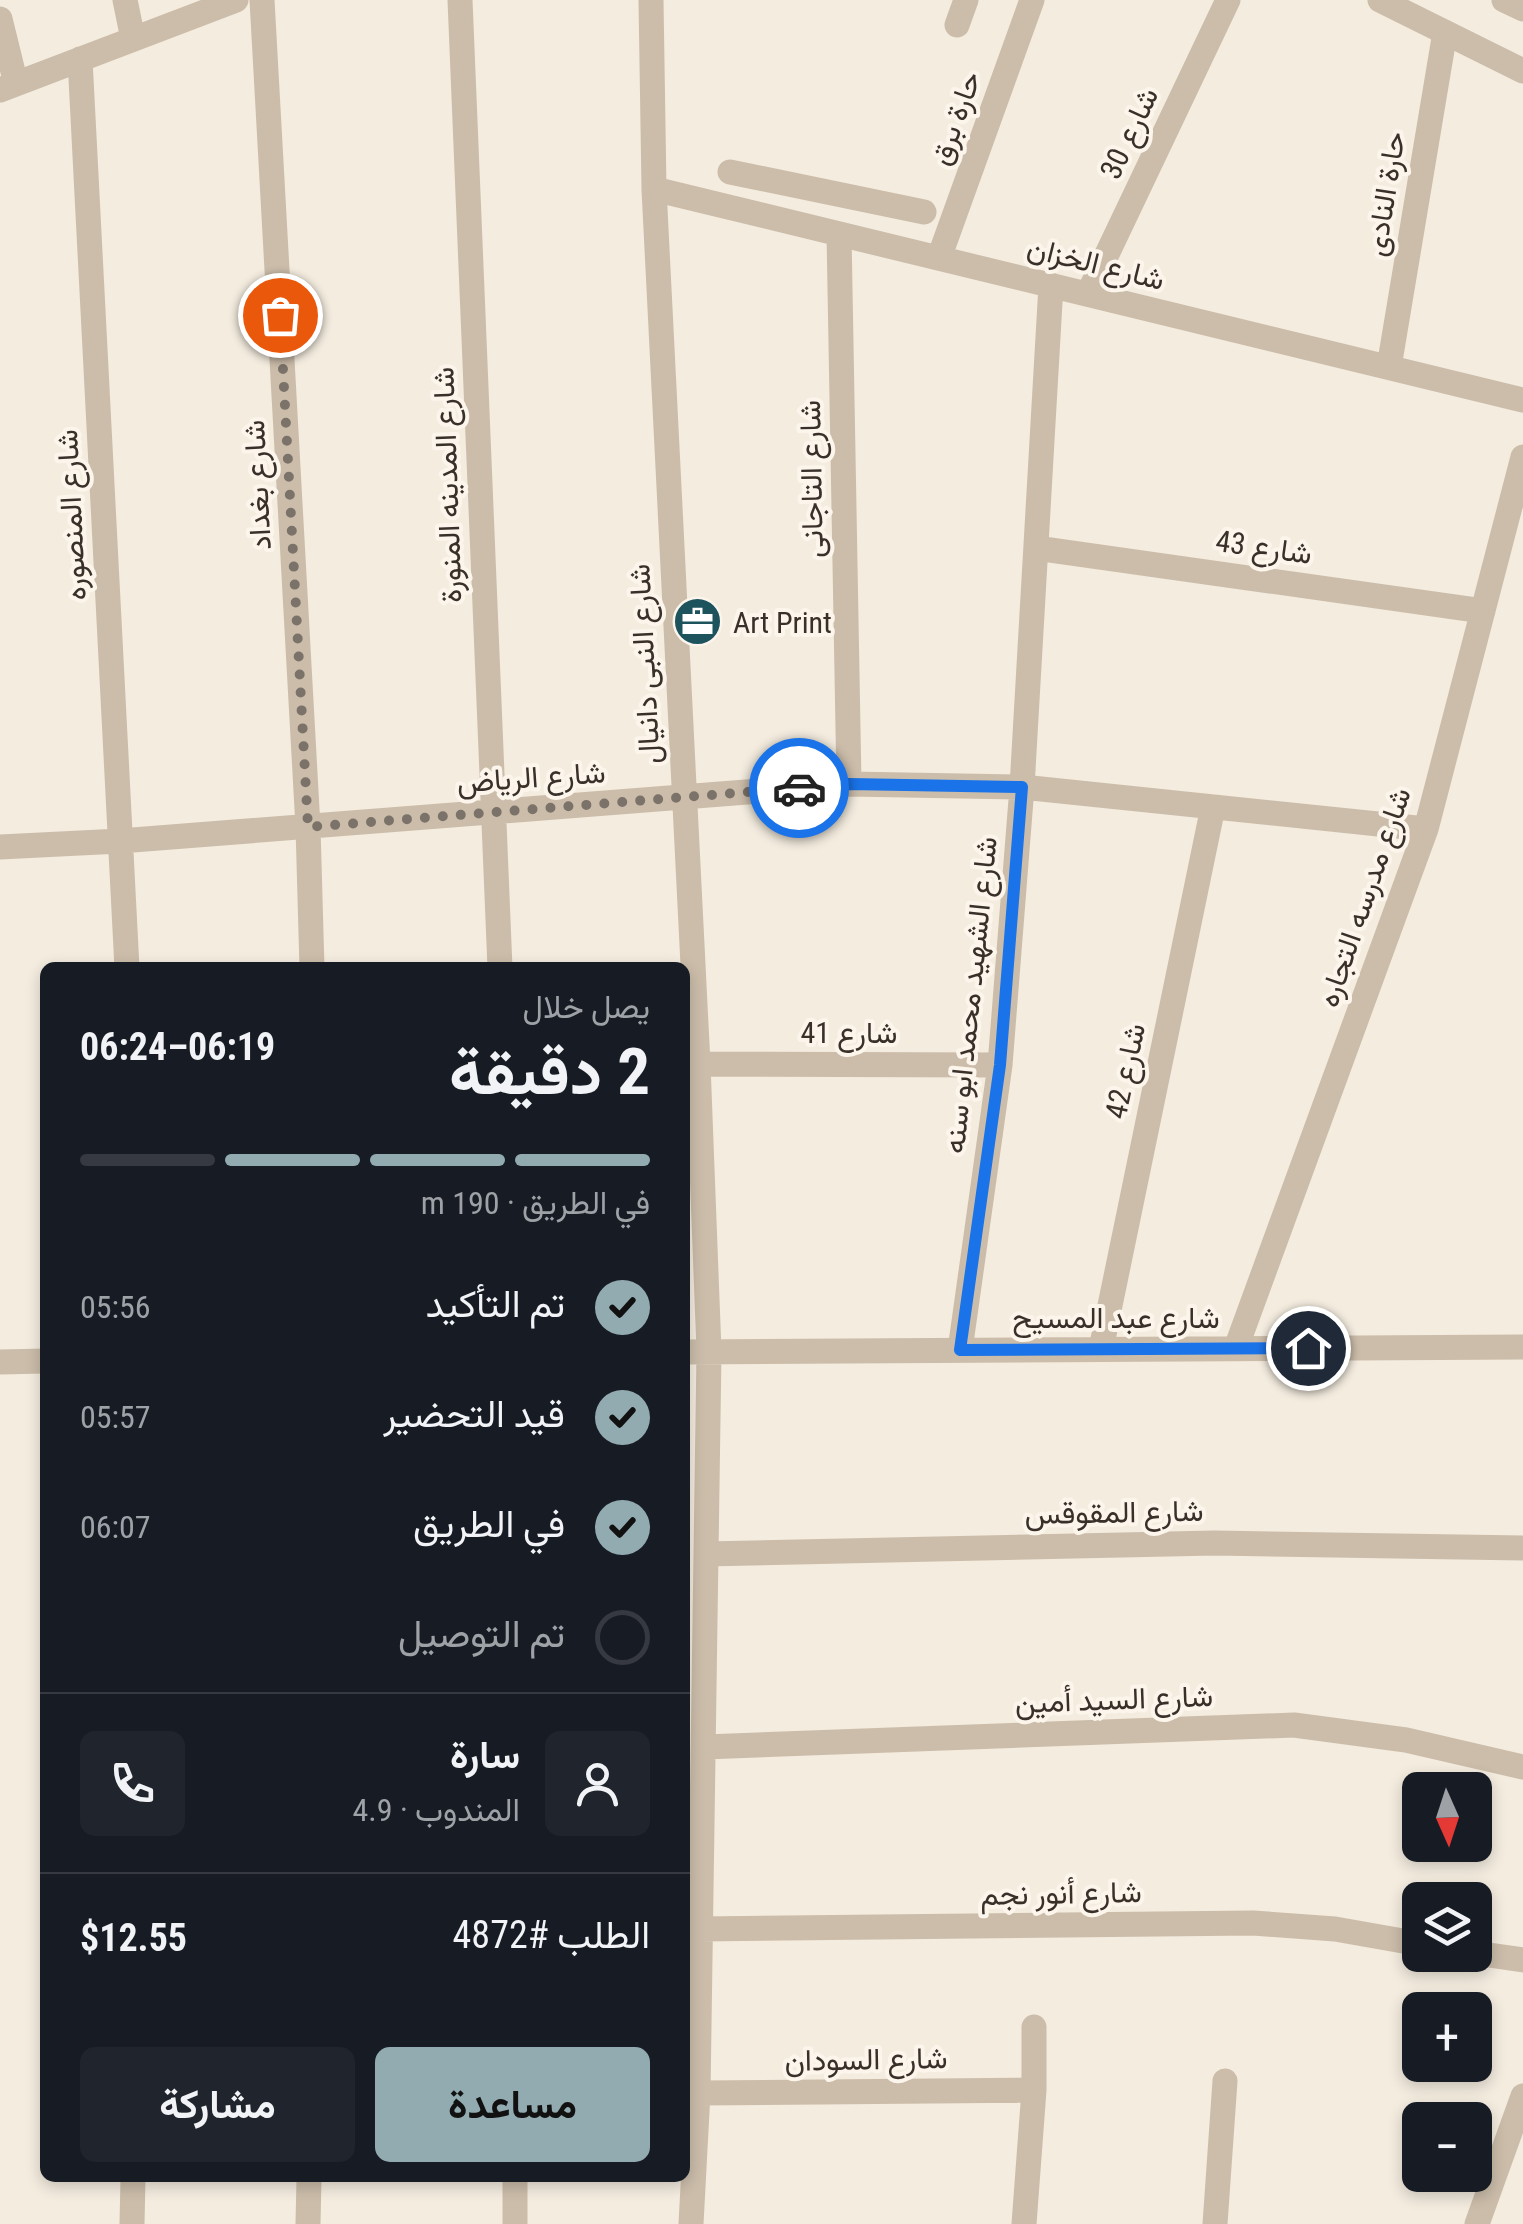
<!DOCTYPE html>
<html lang="ar">
<meta charset="utf-8">
<style>
:root{--surface:#171b24;--page:#20242c;--text:#f1f3f6;--muted:#9ea1a6;--line:#363941;--accent:#92abb1}
body{margin:0;font-family:"Roboto Condensed",Vazirmatn,sans-serif;background:var(--page);color:var(--text);direction:rtl;height:100vh;display:flex;flex-direction:column;font-size:38px;white-space:nowrap}
*{box-sizing:border-box;margin:0}
p{font-size:32px;color:var(--muted)}
.icon{flex:none;width:55px;height:55px;fill:none;stroke:currentColor;stroke-width:2;stroke-linecap:round;stroke-linejoin:round}
.map{position:relative;flex:1;overflow:hidden;direction:ltr}
.details{position:absolute;left:40px;top:962px;width:650px;height:1220px;display:flex;flex-direction:column;background:var(--surface);border-radius:15px;box-shadow:0 5px 15px #0003;direction:rtl}
.details>*{flex:none}
.needle{width:65px;rotate:177deg}
.fabs{position:absolute;left:1402px;top:1772px;display:grid;gap:20px}
.fabs a{display:grid;place-items:center;width:90px;height:90px;border-radius:15px;background:var(--surface);box-shadow:0 5px 15px #0003;font-size:50px}
.pin{position:absolute;display:grid;place-items:center;width:85px;height:85px;color:#fff;margin:-42px;border:5px solid #fff;border-radius:50%;box-shadow:0 2px 10px #0007}
.courier{position:absolute;display:grid;place-items:center;width:100px;height:100px;margin:-50px;border:8px solid #1a73e8;border-radius:50%;background:#fff;color:#222;box-shadow:0 2px 12px #0007}
.headline em{font-style:normal;font-weight:700}
.headline div{display:flex;flex-direction:column-reverse}
.headline{display:flex;align-items:center;justify-content:space-between;height:170px;padding:0 40px}
h1{font-size:65px;font-weight:700;line-height:75px}
.bar{display:grid;grid-template-columns:repeat(4,1fr);gap:15px 10px;align-content:center;height:120px;padding:0 40px}
.bar i{height:12px;border-radius:8px;background:var(--line)}
.bar .active{background:var(--accent)}
.bar p{grid-column:span 4}
.line{display:flex;align-items:center;gap:25px;padding:0 40px;border-top:2px solid var(--line)}
.line div{flex:1}
.round{display:grid;place-items:center;flex:none;width:105px;height:105px;border-radius:15px;background:var(--page)}
ol{padding:0 40px;list-style:none}
li{display:flex;align-items:center;gap:30px;height:110px}
li p{margin-inline-start:auto}
li .icon{padding:10px;border-radius:50%;background:var(--accent);color:#111;stroke-width:4}
li:last-child{color:var(--muted)}
li i{width:55px;height:55px;border:5px solid var(--line);border-radius:50%}
.cta{display:flex;gap:20px;margin-top:auto;padding:20px 40px}
.cta a{flex:1;height:115px;border-radius:15px;background:var(--accent);color:#111;font-size:40px;font-weight:700;line-height:115px;text-align:center}
.cta a+a{background:var(--page);color:var(--text)}
.map>svg:first-child{display:block}
.lines{fill:none;stroke-linecap:round;stroke-linejoin:round}
.minor{stroke:#ccbdaa;stroke-width:25}
.done{stroke:#7b7269;stroke-width:10;stroke-dasharray:0 18}
.route{stroke:#1a73e8;stroke-width:12}
.labels{text-anchor:middle;dominant-baseline:central;stroke-width:8;stroke-linejoin:round;paint-order:stroke}
.street-label{font-size:30px;fill:#3a302a;stroke:#fbf5ec}
.poi-label{font-size:30px;fill:#3a302a;stroke:#fbf5ec;text-anchor:start}
</style>
<div class="map">
<svg width="1523" height="2224" viewBox="0 0 1523 2224">
<rect width="100%" height="100%" fill="#f4ecdf"/>
<g class="lines">
<path class="minor" d="M125 0 133 39
M262 0 308 827 312 968
M460 0 500 968
M651 0 654 189 698 1064 709 1351 698 2093 691 2224
M1380 0 1523 71
M1504 0 1523 9
M0 19 16 84
M957 25 966 0
M80 59 127 968
M0 90 236 0
M730 172 924 212
M654 189 1523 400
M839 234 849 784
M939 258 1032 0
M1088 294 1228 0
M1389 367 1445 32
M1036 548 1483 611
M0 847 120 841 849 784 1022 787 1426 829
M698 1064 1000 1065
M1236 1348 1426 829 1523 457
M1101 1349 1213 807
M960 1350 1000 1065 1022 787 1051 285
M685 1352 1523 1347
M0 1362 45 1361
M706 1554 1215 1543 1523 1548
M704 1747 1294 1725 1406 1740 1523 1767
M700 1929 1253 1923 1335 1929 1420 1944
M1475 1953 1523 1960
M698 2093 1034 2090
M132 2224 133 2178
M308 2224 309 2178
M515 2224V2178
M1024 2224 1034 2090V2027
M1215 2224 1225 2081
M1477 2224 1523 2096"/>
</g>
<g class="lines">
<path class="done" d="M280 315 308 827 799 788"/>
<path class="route" d="M799 788 849 784 1022 787 1000 1065 960 1350 1308 1348"/>
</g>
<defs>
<symbol id="office-disc" viewBox="-11 -11 22 22"><circle r="9.5" fill="#1d535d" stroke="#fbf5ec"/><path d="M-6-3h4V-5.5h4V-3h4V5H-6ZM-1-4.5V-3h2v-1.5ZM-6 0V1H6V0Z" fill="#fff"/></symbol>
</defs>
<g fill-rule="evenodd">
<use href="#office-disc" x="670" y="594" width="55" height="55"/>
</g>
<g class="labels">
<g class="street-label">
<text transform="translate(955 118) rotate(-70)">حارة برق</text>
<text transform="translate(1129 133) rotate(-65)">شارع 30</text>
<text transform="translate(1385 194) rotate(-81)">حارة النادى</text>
<text transform="translate(1096 263) rotate(14)">شارع الخزان</text>
<text transform="translate(811 479) rotate(-91)">شارع التاجانى</text>
<text transform="translate(257 485) rotate(-93)">شارع بغداد</text>
<text transform="translate(447 485) rotate(-92)">شارع المدينه المنورة</text>
<text transform="translate(71 515) rotate(-93)">شارع المنصوره</text>
<text transform="translate(1264 547) rotate(8)">شارع 43</text>
<text transform="translate(644 664) rotate(-93)">شارع النبى دانيال</text>
<text transform="translate(531 777) rotate(-4)">شارع الرياض</text>
<text transform="translate(1364 897) rotate(-71)">شارع مدرسه التجاره</text>
<text transform="translate(970 995) rotate(-84)">شارع الشهيد محمد ابو سنه</text>
<text x="849" y="1032">شارع 41</text>
<text transform="translate(1125 1071) rotate(-78)">شارع 42</text>
<text x="1116" y="1317">شارع عبد المسيح</text>
<text transform="translate(1114 1512) rotate(-1)">شارع المقوقس</text>
<text transform="translate(1114 1699) rotate(-2)">شارع السيد أمين</text>
<text transform="translate(1061 1893) rotate(-1)">شارع أنور نجم</text>
<text transform="translate(866 2059) rotate(-1)">شارع السودان</text>
</g>
<g class="poi-label">
<text x="733" y="622">Art Print</text>
</g>
</g>
</svg>
<div class="fabs">
<a><svg class="needle" viewBox="-14 -14 28 28"><path d="M0-13l5 13h-10z" fill="#e53935"/><path d="M0 13l5-13h-10z" fill="#9ea1a6"/></svg></a>
<a><svg class="icon" aria-label="layers" viewBox="0 0 24 24"><path d="M12 4l9 5-9 5-9-5zM3 14l9 5 9-5"/></svg></a>
<a>+</a>
<a>−</a>
</div>
<div class="pin" style="left:280px;top:315px;background:#ea580c"><svg class="icon" aria-label="bag" viewBox="0 0 24 24"><path d="M5 8h14l-1 12H6zM9 8a3 3 0 0 1 6 0"/></svg></div>
<div class="pin" style="left:1308px;top:1348px;background:#1f2937"><svg class="icon" aria-label="home" viewBox="0 0 24 24"><path d="M3 11l9-7 9 7M6 9v11h12V9"/></svg></div>
<div class="courier" style="left:799px;top:788px"><svg class="icon" aria-label="car" viewBox="0 0 24 24"><path d="M5 17H2v-5l4-1 3-4h7l3 4 3 1v5h-3M9 17h6M6 11h13"/><circle cx="7" cy="17" r="2"/><circle cx="17" cy="17" r="2"/></svg></div>
<section class="details">
<div class="headline"><div><h1>2 دقيقة</h1><p>يصل خلال</p></div><em>06:19–06:24</em></div>
<div class="bar"><i class="active"></i><i class="active"></i><i class="active"></i><i></i><p>في الطريق · 190 m</p></div>
<ol>
<li><svg class="icon" aria-label="check" viewBox="0 0 24 24"><path d="M5 12l5 5 9-10"/></svg>تم التأكيد<p>05:56</p></li>
<li><svg class="icon" aria-label="check" viewBox="0 0 24 24"><path d="M5 12l5 5 9-10"/></svg>قيد التحضير<p>05:57</p></li>
<li><svg class="icon" aria-label="check" viewBox="0 0 24 24"><path d="M5 12l5 5 9-10"/></svg>في الطريق<p>06:07</p></li>
<li><i></i>تم التوصيل</li>
</ol>
<div class="line" style="height:180px"><a class="round"><svg class="icon" aria-label="person" viewBox="0 0 24 24"><circle cx="12" cy="8" r="4"/><path d="M4 21q1-7 8-7t8 7"/></svg></a><div><b>سارة</b><p>المندوب · 4.9</p></div><a class="round"><svg class="icon" aria-label="phone" viewBox="0 0 24 24"><path d="M5 4h4l2 5-3 2q2 4 5 5l2-3 5 2v4C11 20 4 13 5 4z"/></svg></a></div>
<div class="line" style="height:130px"><div>الطلب #4872</div><b>$12.55</b></div>
<div class="cta"><a>مساعدة</a><a>مشاركة</a></div>
</section>
</div>
